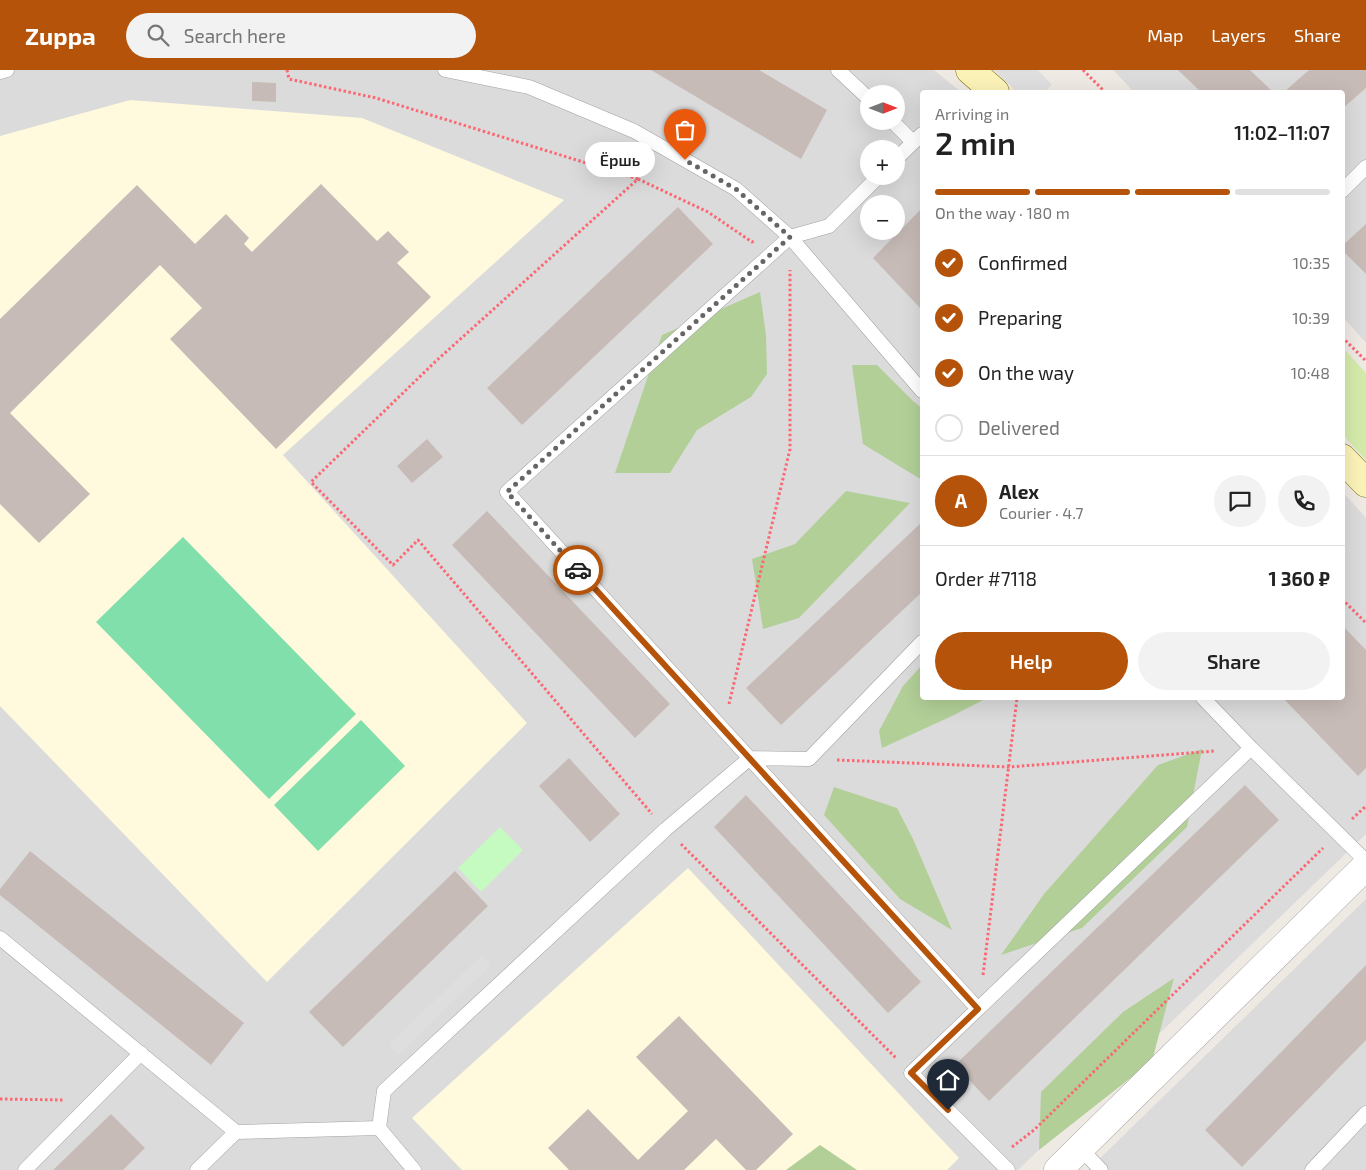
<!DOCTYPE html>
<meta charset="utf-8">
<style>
:root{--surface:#fff;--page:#f2f2f2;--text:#222;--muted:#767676;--line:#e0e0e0;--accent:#b45309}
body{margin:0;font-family:"Exo 2",sans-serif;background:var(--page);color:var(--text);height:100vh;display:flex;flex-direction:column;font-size:19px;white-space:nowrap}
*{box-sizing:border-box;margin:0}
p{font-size:16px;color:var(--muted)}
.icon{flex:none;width:28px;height:28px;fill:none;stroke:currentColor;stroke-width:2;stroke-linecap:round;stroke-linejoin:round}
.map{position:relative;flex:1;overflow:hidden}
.details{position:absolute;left:920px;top:20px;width:425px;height:610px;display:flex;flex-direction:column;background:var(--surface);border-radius:5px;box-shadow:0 5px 20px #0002}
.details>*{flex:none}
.needle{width:32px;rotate:90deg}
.buttons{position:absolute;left:860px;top:15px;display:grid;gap:10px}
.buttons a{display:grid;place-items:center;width:45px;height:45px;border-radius:50%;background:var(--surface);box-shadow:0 5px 20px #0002;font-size:25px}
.pin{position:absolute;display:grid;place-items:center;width:42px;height:42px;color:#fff;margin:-51px -21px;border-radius:50% 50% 50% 0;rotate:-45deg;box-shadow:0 0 5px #0007}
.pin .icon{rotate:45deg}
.courier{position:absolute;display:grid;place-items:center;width:50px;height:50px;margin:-25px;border:4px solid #b45309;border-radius:50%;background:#fff;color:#222;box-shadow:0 1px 6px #0007}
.bubble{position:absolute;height:35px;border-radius:18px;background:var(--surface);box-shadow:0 5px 20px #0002;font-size:16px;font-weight:600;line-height:35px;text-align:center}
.headline em{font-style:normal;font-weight:600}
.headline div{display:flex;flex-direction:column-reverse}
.headline{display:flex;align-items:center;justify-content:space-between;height:85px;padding:0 15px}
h1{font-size:32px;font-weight:600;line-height:38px}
.bar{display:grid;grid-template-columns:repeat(4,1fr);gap:8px 5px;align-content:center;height:60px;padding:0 15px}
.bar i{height:6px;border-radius:4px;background:var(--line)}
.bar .active{background:var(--accent)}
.bar p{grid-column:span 4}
.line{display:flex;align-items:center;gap:12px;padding:0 15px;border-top:1px solid var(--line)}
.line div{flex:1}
.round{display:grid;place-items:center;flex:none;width:52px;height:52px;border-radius:26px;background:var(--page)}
ol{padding:0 15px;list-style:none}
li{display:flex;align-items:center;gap:15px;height:55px}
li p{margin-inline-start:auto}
li .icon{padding:5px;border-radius:50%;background:var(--accent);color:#fff;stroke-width:4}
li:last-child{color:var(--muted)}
li i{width:28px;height:28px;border:2px solid var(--line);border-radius:50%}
.button{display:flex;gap:10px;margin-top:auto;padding:10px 15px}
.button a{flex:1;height:58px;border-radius:30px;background:var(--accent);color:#fff;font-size:20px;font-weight:600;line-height:58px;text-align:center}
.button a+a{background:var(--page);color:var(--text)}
header{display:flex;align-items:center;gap:30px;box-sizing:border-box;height:70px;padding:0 25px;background:var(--accent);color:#fff}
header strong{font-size:24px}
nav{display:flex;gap:28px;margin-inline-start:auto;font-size:18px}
.search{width:350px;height:45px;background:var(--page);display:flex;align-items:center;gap:12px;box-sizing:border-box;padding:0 18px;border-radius:28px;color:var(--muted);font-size:19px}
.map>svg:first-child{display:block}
.residential{fill:#dcdbdb;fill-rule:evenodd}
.education{fill:#fff9dd}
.grass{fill:#d4eaa9}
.forest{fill:#b2cf98}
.park{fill:#c5fac0}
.pitch{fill:#80dfaa}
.parking{fill:#dedede}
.building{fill:#c7bbb7}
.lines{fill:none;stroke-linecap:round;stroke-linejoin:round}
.service-casing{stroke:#a2a2a2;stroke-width:15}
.minor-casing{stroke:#a2a2a2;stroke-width:29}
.secondary-casing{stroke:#766f03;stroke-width:29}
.path{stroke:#fb6873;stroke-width:3;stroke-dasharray:2.5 2.5;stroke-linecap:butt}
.service{stroke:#fff;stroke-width:14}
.minor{stroke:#fff;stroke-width:28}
.secondary{stroke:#faf2b7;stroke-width:28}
.done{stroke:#676563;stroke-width:5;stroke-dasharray:0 9}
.route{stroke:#b45309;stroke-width:6}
</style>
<header>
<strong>Zuppa</strong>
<div class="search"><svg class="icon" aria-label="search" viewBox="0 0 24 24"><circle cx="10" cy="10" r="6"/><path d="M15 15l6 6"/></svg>Search here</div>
<nav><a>Map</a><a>Layers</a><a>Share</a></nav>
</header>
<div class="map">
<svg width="1366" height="1100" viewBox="0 0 1366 1100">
<rect width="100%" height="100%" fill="#efe9e4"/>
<path class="residential" d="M0 0H934L961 22H922V628H1342L1343 422 1366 448V764L1018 1100H0ZM869 24H896V51H869ZM869 79H896V106H869ZM869 134H896V161H869Z
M1113 0H1366V273L1343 247 1342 22H1134Z
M1366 829V1100H1088Z"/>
<path class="education" d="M130 30 362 48 564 130 283 385 527 653 267 912 0 636V66Z
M688 798 959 1088 947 1100H462L412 1048Z"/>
<path class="grass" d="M1343 278 1366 303V390L1343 365Z"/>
<path class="forest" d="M760 222 766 265 767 304 751 327 697 360 670 403H615L662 265Z
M852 295H877L913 331 922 338V410L863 374Z
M846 421 910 433 799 548 763 559 752 489 795 474Z
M922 595V628H987L952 646 882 678 879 661 903 616Z
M1202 679 1187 757 1082 858 1001 885 1044 824 1158 695Z
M834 717 897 738 913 769 952 860 900 829 824 745Z
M1174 908 1152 991 1039 1080 1041 1022 1123 942Z
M820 1075 857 1100H786Z"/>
<path class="park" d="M500 757 523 780 481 822 458 798Z"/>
<path class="pitch" d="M183 467 356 644 269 729 96 552Z
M361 650 405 696 318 781 274 735Z"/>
<path class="parking" d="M994 0H1038L1052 15 1044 22H1017Z
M482 885 491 895 398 985 389 975Z"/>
<path class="building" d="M651 0H759L827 40 801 89Z
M1178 0H1250L1273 22H1201Z
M1309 0H1366V18L1342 39V22H1284Z
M252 12 276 13V32L252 31Z
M321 114 377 171 388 161 409 182 397 193 431 227 276 379 170 269 202 238 160 195 10 343 90 424 39 473 0 434V249L137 115 195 174 226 144 249 168 244 174 252 182Z
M678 137 713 174 522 355 487 318Z
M922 138V240L873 188Z
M1366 154V204L1342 180V176Z
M427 369 443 387 412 413 397 396Z
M487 441 670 634 635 668 452 475Z
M922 452V522L781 655 746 618Z
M1342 555 1366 580V698L1358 706 1283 628H1342Z
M569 688 620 744 590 772 539 716Z
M1245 715 1279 750 989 1031 955 995Z
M746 725 921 912 888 943 714 757Z
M30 781 244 953 211 995 0 825V819Z
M455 801 488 836 343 977 309 942Z
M1366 895V970L1242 1097 1205 1060Z
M679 946 793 1064 756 1100H746L716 1069 684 1100H569L548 1078 588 1039 638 1090 688 1041 636 987Z
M111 1044 145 1078 123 1100H53Z"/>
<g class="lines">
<defs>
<path id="service" d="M445 0 529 17 634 61 736 119 790 167 922 321
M838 0 869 29
M0 2 7 0
M892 51 913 72
M896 89 922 64
M879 106 829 156 790 167 507 422 978 939
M1342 121 1366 97
M1203 628 1251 678 1366 791
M0 868 236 1062 379 1058
M1080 1078 1101 1100
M25 1100 141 983
M197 1100 236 1062
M414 1100 379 1058 384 1021 666 759 750 688 809 689 922 572
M1008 1100 911 1003 1251 678
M1312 1100 1366 1043"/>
<path id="minor" d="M1058 1100 1366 796"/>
<path id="secondary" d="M970 0 995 22
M1342 388 1366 413"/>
</defs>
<use href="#service" class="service-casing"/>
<use href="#minor" class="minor-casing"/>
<use href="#secondary" class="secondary-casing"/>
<path class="path" d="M287 0 289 9 376 28 638 109 436 291 311 412 393 495 418 470 652 744
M1083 0 1105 22
M638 109 708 142 752 172 754 171
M1342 267 1366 291
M1342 529 1366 553
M729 634 790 379V200
M837 690 1009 697 1215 681
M1352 749 1366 736
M681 774 896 988
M983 905 1017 628
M0 1029 64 1030
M1012 1077 1034 1060 1323 778"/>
<use href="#service" class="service"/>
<use href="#minor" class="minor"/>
<use href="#secondary" class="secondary"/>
</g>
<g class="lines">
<path class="done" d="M578 500 507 422 790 167 736 119 685 90"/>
<path class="route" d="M578 500 978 939 911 1003 948 1040"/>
</g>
</svg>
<div class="buttons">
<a><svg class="needle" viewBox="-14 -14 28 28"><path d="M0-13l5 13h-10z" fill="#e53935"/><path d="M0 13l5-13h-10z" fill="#767676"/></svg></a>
<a>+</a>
<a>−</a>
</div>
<div class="pin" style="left:685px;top:90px;background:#ea580c"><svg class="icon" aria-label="bag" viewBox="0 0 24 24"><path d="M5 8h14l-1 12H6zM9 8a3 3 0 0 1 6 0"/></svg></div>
<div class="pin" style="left:948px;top:1040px;background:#1f2937"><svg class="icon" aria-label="home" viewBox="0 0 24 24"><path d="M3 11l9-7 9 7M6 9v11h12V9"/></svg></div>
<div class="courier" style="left:578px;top:500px"><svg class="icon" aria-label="car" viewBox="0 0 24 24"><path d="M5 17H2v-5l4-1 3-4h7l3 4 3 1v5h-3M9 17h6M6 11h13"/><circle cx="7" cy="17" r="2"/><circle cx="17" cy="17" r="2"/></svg></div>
<div class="bubble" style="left:585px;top:72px;width:70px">Ёршь</div>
<section class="details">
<div class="headline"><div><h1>2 min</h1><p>Arriving in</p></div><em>11:02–11:07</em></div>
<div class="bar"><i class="active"></i><i class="active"></i><i class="active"></i><i></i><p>On the way · 180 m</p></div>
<ol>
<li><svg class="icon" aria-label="check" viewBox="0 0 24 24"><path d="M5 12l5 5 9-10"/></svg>Confirmed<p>10:35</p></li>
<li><svg class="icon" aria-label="check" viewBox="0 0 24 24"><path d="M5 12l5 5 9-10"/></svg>Preparing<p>10:39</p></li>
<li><svg class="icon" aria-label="check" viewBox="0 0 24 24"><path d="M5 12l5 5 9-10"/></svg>On the way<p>10:48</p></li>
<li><i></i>Delivered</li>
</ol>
<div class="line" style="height:90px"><b class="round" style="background:var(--accent);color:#fff">A</b><div><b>Alex</b><p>Courier · 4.7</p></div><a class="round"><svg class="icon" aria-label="chat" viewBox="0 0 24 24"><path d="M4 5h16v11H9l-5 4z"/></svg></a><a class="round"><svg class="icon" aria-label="phone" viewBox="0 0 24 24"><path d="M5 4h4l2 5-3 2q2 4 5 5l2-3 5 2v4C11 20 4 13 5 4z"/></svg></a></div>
<div class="line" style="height:65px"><div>Order #7118</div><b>1 360 ₽</b></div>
<div class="button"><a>Help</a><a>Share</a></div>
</section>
</div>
